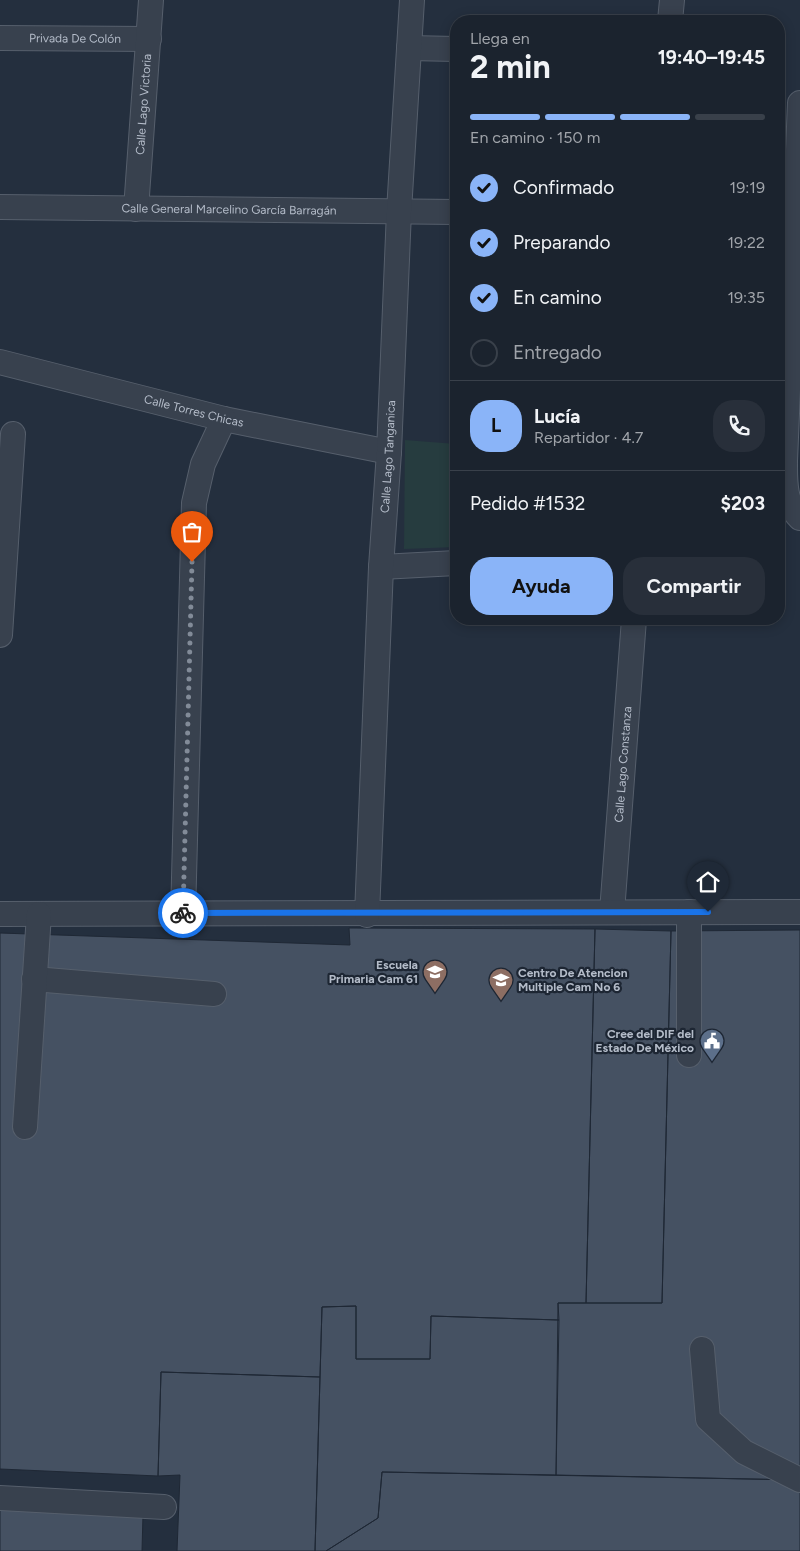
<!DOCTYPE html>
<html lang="es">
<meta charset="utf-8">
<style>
:root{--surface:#1b232e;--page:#282f3a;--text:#f1f3f6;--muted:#a0a4aa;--line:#39404a;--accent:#8ab4f8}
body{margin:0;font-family:Figtree,sans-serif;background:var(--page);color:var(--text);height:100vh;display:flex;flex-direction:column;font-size:19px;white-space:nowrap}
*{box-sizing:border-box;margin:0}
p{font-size:16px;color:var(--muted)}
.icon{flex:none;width:28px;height:28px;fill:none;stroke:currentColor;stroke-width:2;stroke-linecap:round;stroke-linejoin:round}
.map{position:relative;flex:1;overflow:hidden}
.panel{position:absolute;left:450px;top:15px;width:335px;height:610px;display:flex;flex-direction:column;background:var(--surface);border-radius:20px;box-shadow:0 2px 12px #0003,0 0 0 1px var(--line)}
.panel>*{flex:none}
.pin{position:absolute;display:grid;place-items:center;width:42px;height:42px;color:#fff;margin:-51px -21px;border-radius:50% 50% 50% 0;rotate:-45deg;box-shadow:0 0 5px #0007}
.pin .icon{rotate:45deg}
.courier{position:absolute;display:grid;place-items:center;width:50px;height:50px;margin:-25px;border:4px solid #1a73e8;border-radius:50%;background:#fff;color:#222;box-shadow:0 1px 6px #0007}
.overview em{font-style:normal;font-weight:700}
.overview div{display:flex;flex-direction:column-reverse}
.overview{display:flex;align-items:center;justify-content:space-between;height:85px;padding:0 20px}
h1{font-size:32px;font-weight:700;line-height:38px}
.bar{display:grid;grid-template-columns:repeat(4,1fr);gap:8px 5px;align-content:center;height:60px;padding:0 20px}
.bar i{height:6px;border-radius:4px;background:var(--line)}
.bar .selected{background:var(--accent)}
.bar p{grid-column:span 4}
.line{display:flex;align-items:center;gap:12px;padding:0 20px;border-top:1px solid var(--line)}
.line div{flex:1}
.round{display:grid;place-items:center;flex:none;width:52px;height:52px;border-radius:20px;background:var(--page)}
ol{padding:0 20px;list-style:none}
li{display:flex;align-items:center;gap:15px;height:55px}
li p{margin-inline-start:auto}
li .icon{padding:5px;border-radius:50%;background:var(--accent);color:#111;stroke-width:4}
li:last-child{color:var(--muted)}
li i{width:28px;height:28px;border:2px solid var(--line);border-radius:50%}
.button{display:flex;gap:10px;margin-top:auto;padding:10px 20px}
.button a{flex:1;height:58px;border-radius:20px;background:var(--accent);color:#111;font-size:20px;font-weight:700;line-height:58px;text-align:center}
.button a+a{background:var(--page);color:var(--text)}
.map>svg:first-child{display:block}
.green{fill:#263c3f}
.building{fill:#455162;stroke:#1f2835}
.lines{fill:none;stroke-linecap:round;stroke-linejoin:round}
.minor-casing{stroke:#565f6c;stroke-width:26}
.minor{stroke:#38414e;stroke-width:24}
.done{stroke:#828b98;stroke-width:5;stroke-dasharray:0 9}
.route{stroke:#1a73e8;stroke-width:6}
.labels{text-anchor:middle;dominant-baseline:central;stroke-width:4.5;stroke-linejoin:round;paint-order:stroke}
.street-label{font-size:12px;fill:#b4bcc9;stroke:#1d2633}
.poi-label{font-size:12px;font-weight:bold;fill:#b4bcc9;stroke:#1d2633;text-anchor:end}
</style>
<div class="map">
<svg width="800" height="1551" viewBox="0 0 800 1551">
<rect width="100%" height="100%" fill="#242f3e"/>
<path class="green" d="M405 440 456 444V547L404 549Z"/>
<path class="building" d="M349 928 595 929 586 1303H558L559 1320 431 1316 430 1359H356V1306L322 1307 320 1377 161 1372 158 1476 0 1469V933L350 945Z
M595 929 671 931 662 1303H586Z
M800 930V1480L556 1475 558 1303H662L671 931Z
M356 1306V1359H430L431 1316 559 1320 556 1475 382 1472 378 1518 326 1551H315L322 1307Z
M161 1372 320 1377 315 1551H177L180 1475 158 1476Z
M382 1472 800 1480V1551H326L378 1518Z
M0 1510 143 1515 142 1551H0Z"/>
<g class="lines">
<defs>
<g id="minor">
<path d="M670 21 672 0"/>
<path id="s1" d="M0 38 149 39"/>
<path d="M409 48 456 49"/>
<path d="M800 103 785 461C785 482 784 502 800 518"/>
<path id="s2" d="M0 207 456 212"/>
<path id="s3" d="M136 209 151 0"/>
<path id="s4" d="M0 362 224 419 389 452"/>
<path d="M381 567 456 563"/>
<path d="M0 635 13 434"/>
<path id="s5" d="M612 912 634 619"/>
<path d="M0 914 800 912"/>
<path d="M183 915 194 503 203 464 224 419"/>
<path id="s6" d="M367 915 381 567 389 452 399 211 412 0"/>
<path d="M34 979 214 994"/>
<path d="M689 1055V912"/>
<path d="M25 1127 39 914"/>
<path d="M702 1349 708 1419 744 1452 800 1480"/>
<path d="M0 1498 164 1507"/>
</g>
</defs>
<use href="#minor" class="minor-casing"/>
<use href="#minor" class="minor"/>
</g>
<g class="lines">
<path class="done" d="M183 913 192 562"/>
<path class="route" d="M183 913 708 912"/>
</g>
<defs>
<symbol id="school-pin" viewBox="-11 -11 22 30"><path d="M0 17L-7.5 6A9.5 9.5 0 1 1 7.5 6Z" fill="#8d6e63" stroke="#1d2633"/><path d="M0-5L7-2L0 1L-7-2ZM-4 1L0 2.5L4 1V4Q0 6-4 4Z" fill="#fff"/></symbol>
<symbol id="civic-pin" viewBox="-11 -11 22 30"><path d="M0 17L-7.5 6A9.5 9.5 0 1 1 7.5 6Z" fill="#5c6f8a" stroke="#1d2633"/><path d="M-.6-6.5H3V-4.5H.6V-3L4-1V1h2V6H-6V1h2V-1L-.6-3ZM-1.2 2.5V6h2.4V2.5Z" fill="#fff"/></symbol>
</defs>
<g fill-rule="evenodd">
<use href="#school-pin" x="421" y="958" width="28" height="38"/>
<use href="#school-pin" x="487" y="966" width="28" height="38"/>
<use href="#civic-pin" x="698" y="1027" width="28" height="38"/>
</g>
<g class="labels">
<g class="street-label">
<text stroke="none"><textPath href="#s1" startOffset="75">Privada De Colón</textPath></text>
<text stroke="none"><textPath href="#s3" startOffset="105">Calle Lago Victoria</textPath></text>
<text stroke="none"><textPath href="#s2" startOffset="229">Calle General Marcelino García Barragán</textPath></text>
<text stroke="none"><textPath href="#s4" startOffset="200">Calle Torres Chicas</textPath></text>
<text stroke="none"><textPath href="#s6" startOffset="459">Calle Lago Tanganica</textPath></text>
<text stroke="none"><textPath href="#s5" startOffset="148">Calle Lago Constanza</textPath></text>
</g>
<g class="poi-label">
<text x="418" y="965">Escuela<tspan x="418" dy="14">Primaria Cam 61</tspan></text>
<text x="518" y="973" text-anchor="start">Centro De Atencion<tspan x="518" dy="14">Multiple Cam No 6</tspan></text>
<text x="694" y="1034">Cree del DIF del<tspan x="694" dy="14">Estado De México</tspan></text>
</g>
</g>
</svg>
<div class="pin" style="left:192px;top:562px;background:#ea580c"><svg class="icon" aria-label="bag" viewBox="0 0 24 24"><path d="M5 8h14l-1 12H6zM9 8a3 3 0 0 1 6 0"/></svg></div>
<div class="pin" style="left:708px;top:912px;background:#1f2937"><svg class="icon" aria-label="home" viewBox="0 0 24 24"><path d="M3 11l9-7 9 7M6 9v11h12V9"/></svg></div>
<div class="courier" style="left:183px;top:913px"><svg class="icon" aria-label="bike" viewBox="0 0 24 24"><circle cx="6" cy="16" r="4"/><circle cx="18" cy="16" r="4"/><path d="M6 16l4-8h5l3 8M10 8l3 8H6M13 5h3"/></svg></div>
<section class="panel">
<div class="overview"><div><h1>2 min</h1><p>Llega en</p></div><em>19:40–19:45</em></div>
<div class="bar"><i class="selected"></i><i class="selected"></i><i class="selected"></i><i></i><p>En camino · 150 m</p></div>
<ol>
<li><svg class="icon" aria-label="check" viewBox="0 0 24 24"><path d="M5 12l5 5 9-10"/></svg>Confirmado<p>19:19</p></li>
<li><svg class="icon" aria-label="check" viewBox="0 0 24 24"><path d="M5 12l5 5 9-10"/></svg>Preparando<p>19:22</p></li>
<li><svg class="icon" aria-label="check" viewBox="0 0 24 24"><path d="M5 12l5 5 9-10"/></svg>En camino<p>19:35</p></li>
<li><i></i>Entregado</li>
</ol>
<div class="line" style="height:90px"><b class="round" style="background:var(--accent);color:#111">L</b><div><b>Lucía</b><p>Repartidor · 4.7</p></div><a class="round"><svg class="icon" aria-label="phone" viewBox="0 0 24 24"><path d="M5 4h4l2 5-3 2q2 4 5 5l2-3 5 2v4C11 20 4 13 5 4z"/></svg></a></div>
<div class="line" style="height:65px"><div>Pedido #1532</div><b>$203</b></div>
<div class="button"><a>Ayuda</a><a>Compartir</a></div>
</section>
</div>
